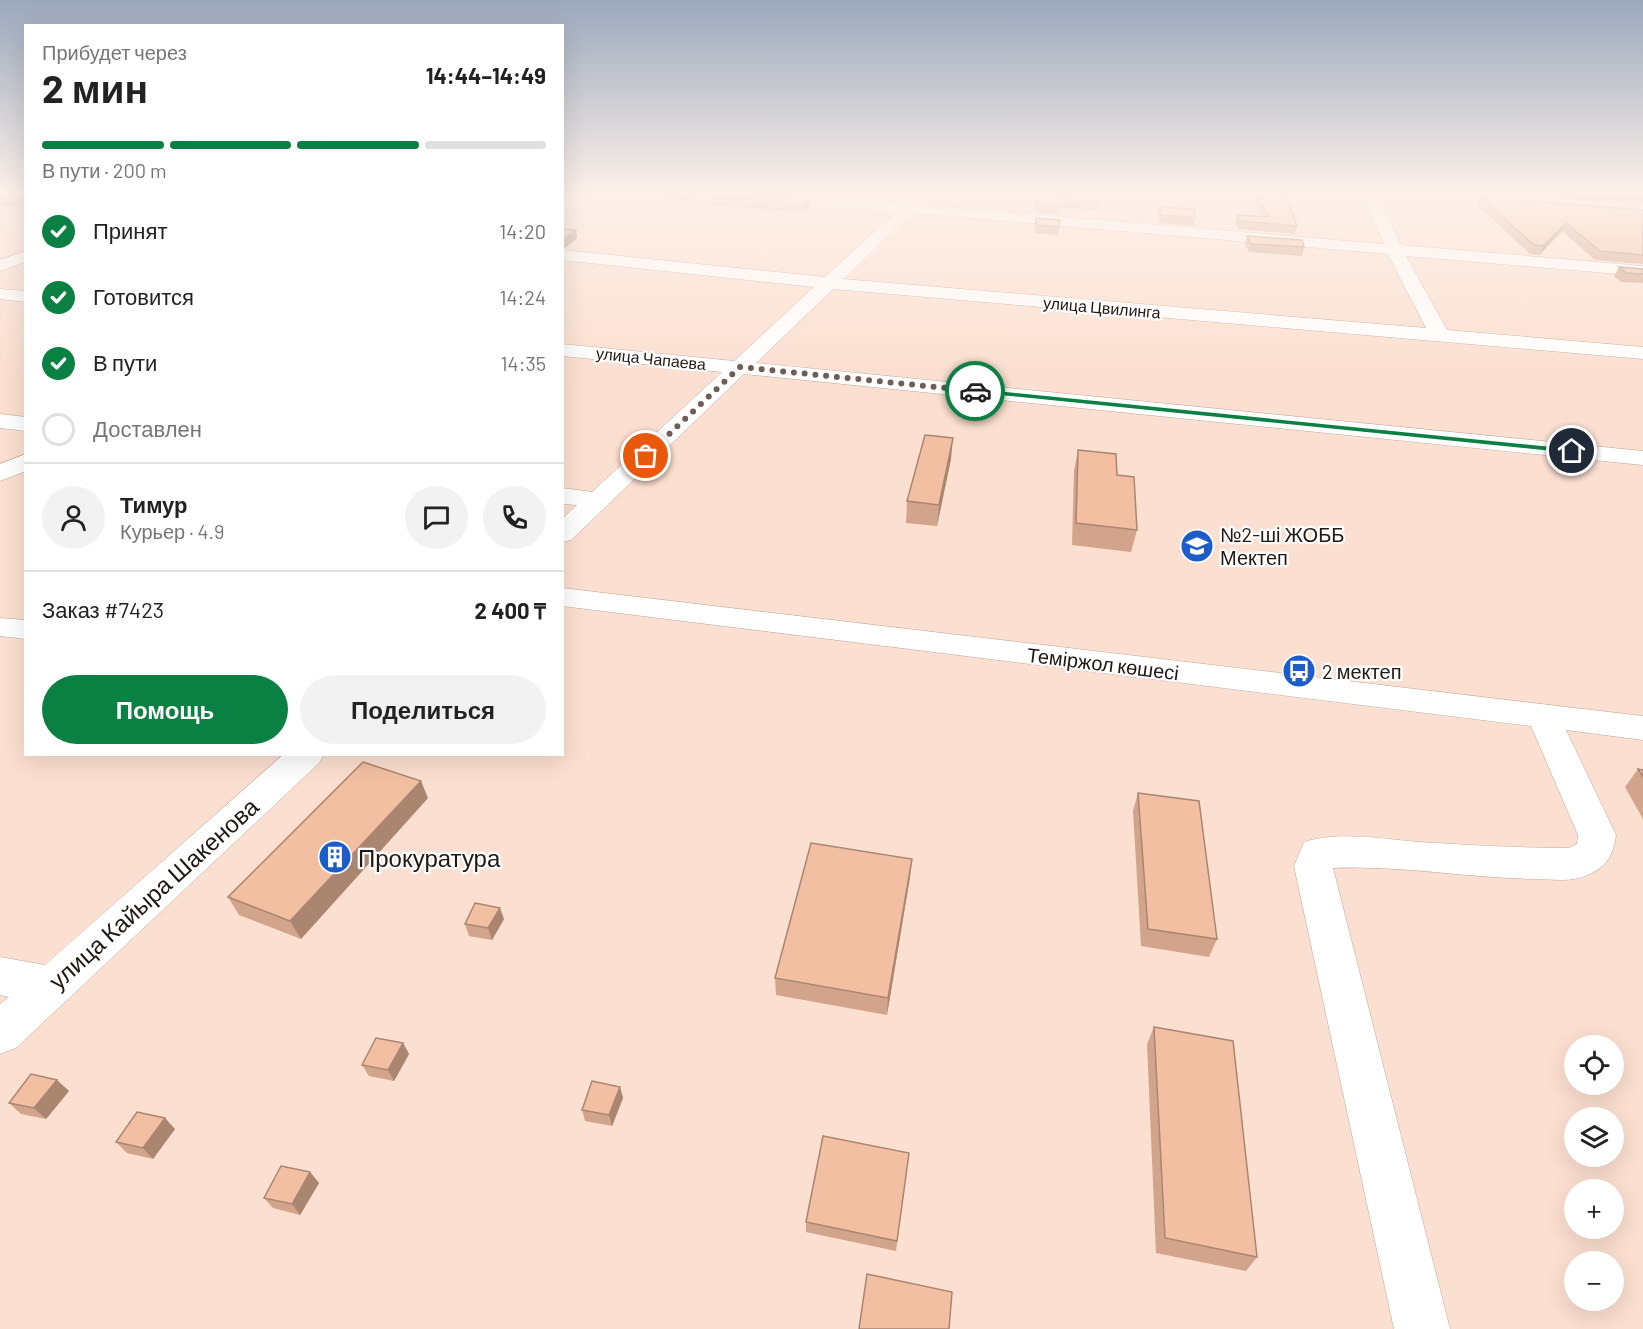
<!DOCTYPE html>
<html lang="ru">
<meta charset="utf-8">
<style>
:root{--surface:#fff;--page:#f2f2f2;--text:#222;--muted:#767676;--line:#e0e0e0;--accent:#0b8043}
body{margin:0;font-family:Barlow,sans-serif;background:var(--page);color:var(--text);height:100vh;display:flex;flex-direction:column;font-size:22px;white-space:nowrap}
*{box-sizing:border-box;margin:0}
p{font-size:20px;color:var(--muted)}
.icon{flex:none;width:33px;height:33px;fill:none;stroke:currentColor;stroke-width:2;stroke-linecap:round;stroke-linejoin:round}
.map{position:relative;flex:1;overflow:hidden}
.drawer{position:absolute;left:24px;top:24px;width:540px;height:732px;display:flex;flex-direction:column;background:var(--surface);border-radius:0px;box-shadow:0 6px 24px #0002}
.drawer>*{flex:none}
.controls{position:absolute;left:1564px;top:1035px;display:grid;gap:12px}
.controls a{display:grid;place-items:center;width:60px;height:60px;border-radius:50%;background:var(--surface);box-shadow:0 6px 24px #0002;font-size:30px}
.pin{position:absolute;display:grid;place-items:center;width:51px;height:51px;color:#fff;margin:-26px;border:3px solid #fff;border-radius:50%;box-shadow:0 2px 6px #0007}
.courier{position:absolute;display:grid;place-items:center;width:60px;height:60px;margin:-30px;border:4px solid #0b8043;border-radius:50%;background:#fff;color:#222;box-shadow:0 2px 8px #0007}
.head em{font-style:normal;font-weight:700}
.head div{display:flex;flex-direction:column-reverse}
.head{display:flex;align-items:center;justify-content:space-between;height:102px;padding:0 18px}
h1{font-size:39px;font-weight:700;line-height:45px}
.bar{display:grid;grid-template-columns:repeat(4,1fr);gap:9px 6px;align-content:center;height:72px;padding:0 18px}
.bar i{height:8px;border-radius:4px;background:var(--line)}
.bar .on{background:var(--accent)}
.bar p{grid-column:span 4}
.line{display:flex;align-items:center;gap:15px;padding:0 18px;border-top:2px solid var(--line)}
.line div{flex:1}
.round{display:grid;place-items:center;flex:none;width:63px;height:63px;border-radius:32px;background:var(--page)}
ol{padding:0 18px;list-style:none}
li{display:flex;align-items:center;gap:18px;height:66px}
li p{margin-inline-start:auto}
li .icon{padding:6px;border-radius:50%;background:var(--accent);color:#fff;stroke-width:4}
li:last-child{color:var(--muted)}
li i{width:33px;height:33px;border:3px solid var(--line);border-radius:50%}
.action{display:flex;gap:12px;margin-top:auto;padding:12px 18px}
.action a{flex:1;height:69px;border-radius:36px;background:var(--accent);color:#fff;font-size:24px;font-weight:700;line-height:69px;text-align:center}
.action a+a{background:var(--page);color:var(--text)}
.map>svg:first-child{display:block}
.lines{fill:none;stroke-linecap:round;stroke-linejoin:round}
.street-casing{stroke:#c1a697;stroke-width:1}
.street{fill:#fff;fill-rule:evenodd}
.wall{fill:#d1a48b}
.shaded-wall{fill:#aa8671}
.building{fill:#f3bfa2;stroke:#aa8671;stroke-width:1.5}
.route{fill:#0b8043}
.done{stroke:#6e5e55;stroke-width:6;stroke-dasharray:0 10.8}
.labels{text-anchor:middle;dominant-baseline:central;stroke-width:4.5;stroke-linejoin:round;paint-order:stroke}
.far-street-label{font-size:16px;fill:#221813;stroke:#fff}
.poi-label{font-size:20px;fill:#221813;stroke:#fff;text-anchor:start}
.street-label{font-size:20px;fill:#221813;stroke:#fff}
.near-poi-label{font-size:24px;fill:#221813;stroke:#fff;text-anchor:start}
.near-street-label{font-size:24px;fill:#221813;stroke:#fff}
</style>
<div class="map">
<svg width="1643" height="1329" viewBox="0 0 1643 1329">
<rect width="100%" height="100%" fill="#fbdfd0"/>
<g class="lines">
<defs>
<path id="street" d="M734 194H793L905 203 913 196 918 195 925 199 921 205 1384 244 1363 194H1377L1401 245 1643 266V276L1406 256 1447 330 1643 347V359L833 289 756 363 1643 451V465L744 374 571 540 562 542V519L577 505 562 504V488L592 492 722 372 562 356V344L734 361 814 287 562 260V250L825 277 896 212 741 198ZM912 213 1388 254 1426 328 843 279Z
M1411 194C1430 194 1519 191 1529 202L1522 206 1418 198Z
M26 251V262L0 271V260Z
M0 289 26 291V302L0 299Z
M0 414 26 417V431L0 428Z
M26 454V471L0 481V464Z
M562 588 1643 716V740L1566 730 1616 835C1613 855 1608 865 1590 874 1573 883 1553 879 1535 879 1468 878 1400 865 1333 868L1450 1329H1394L1294 866 1304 842C1340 831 1382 839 1418 842 1468 845 1518 848 1569 848L1577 844 1578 835 1531 726 562 606Z
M0 618 26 620V639L0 636Z
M284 754H324L319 763 16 1048 0 1054V1004L9 997 0 995V957L45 965Z"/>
</defs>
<use href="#street" class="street-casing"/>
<use href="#street" class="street"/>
</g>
<path class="wall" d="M0 194H26V210L22 209 21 207 0 205Z
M601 194H697L690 200Z
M1036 194H1099L1098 210 1061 208 1060 214 1035 212Z
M1250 194H1286L1297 226 1294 234 1238 229 1235 223 1237 215 1262 217Z
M1495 194H1643V204Z
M1480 197 1643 210V264L1595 260 1562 231 1539 255 1530 254 1477 205Z
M713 198 810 199V206L805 212 713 206Z
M1159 207 1195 218 1193 226 1159 223 1157 215Z
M1036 218 1060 220 1058 235 1035 233Z
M562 229 577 238 565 248H562Z
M1247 236 1304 247 1302 256 1249 252 1245 244Z
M1619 267 1643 269V283L1621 282 1614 276Z
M1078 450 1117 475 1137 530 1131 552 1072 545 1074 471Z
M951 459 937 526 906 523 907 501Z
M1638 769 1643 770V819L1625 787Z
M1138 793 1217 939 1209 957 1141 946 1133 811Z
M428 798 301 939 239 915 228 897Z
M910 877 887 1015 776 995 775 978Z
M504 919 492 940 469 936 465 924Z
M1154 1027 1257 1257 1246 1271 1156 1253 1147 1044Z
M403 1043 409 1054 394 1081 369 1076 362 1065Z
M620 1087 623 1098 612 1126 585 1121 582 1110Z
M69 1091 46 1119 21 1114 9 1103Z
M175 1129 153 1159 127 1153 116 1142Z
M909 1153 896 1251 806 1232V1222Z
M310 1172 319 1183 300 1215 273 1208 264 1198Z"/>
<path class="shaded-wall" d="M690 194H697L690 200Z
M810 199V206L805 212V204Z
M1566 223 1562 231 1539 255 1543 246Z
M576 230 577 238 565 248 564 240Z
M953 438 951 459 937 526 939 505Z
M421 781 428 798 301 939 290 921Z
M912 859 910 877 887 1015 888 998Z
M500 908 504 919 492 940 488 928Z
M403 1043 409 1054 394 1081 388 1070Z
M57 1080 69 1091 46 1119 34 1108Z
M620 1087 623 1098 612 1126 609 1115Z
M165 1118 175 1129 153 1159 143 1148Z
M310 1172 319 1183 300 1215 292 1204Z"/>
<path class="building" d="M0 194H26V202L19 201 23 200 0 198Z
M716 194H757L810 199 805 204 713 198Z
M1036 194H1099V203L1062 200V207L1036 204Z
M1256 194H1286L1297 226 1240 221 1237 215 1269 217Z
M1610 194H1643V196Z
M1480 197 1643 210V255L1600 251 1566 223 1543 246 1534 245Z
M1159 207 1194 209 1195 218 1161 215Z
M1036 218 1060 220 1059 227 1036 225Z
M562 229 576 230 562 240Z
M1247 236 1302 240 1304 247 1251 244Z
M1619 267 1643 269V274L1626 273Z
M925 435 953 438 939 505 907 501Z
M1078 450 1116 454 1117 475 1134 477 1137 530 1076 523Z
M363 762 421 781 290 921 228 897Z
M1638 769 1643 770V777Z
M1138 793 1199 801 1217 939 1148 929Z
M811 843 912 859 888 998 775 978Z
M475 903 500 908 488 928 465 924Z
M1154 1027 1233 1041 1257 1257 1165 1238Z
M376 1038 403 1043 388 1070 362 1065Z
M31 1074 57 1080 34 1108 9 1103Z
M592 1081 620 1087 609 1115 582 1110Z
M137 1112 165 1118 143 1148 116 1142Z
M823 1136 909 1153 897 1241 806 1222Z
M281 1166 310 1172 292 1204 264 1198Z
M867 1274 952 1292 949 1329H859Z"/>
<linearGradient id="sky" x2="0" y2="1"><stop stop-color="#9ba8bc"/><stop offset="0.51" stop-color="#fdf1ea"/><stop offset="1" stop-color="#fdf1ea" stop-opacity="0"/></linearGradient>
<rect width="1643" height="380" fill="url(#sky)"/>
<path class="route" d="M975 389 1572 449 1575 451 1572 453 972 392Z"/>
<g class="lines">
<path class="done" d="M646 456 740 367 975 391"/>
</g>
<defs>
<symbol id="school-disc" viewBox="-11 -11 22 22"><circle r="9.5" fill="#1d5dc9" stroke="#fff"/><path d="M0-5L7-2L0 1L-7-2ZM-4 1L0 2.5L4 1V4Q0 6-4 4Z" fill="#fff"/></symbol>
<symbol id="bus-disc" viewBox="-11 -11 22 22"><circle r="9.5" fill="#1d5dc9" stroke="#fff"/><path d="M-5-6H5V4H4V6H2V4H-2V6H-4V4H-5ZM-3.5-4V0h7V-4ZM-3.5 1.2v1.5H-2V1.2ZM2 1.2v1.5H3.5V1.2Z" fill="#fff"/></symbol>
<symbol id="building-disc" viewBox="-11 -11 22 22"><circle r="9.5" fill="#1d5dc9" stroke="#fff"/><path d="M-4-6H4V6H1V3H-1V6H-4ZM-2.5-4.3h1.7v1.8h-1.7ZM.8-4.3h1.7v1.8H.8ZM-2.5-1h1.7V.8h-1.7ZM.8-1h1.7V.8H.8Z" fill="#fff"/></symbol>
</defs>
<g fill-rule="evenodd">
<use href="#school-disc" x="1178" y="527" width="38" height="38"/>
<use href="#bus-disc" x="1280" y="652" width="38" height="38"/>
<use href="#building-disc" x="316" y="838" width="38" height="38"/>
</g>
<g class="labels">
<g class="far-street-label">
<text transform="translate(1102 307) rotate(5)">улица Цвилинга</text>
<text transform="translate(651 358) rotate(6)">улица Чапаева</text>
</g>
<g class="poi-label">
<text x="1220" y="534">№2-ші ЖОББ<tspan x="1220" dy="23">Мектеп</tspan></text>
<text x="1322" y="671">2 мектеп</text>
</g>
<g class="street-label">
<text transform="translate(1103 663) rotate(7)">Теміржол көшесі</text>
</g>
<g class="near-poi-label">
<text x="358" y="857">Прокуратура</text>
</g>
<g class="near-street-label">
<text transform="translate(153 893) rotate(-42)">улица Кайыра Шакенова</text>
</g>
</g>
</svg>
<div class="controls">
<a><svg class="icon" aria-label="locate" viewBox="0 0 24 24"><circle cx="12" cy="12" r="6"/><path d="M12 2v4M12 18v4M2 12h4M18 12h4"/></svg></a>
<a><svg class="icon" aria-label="layers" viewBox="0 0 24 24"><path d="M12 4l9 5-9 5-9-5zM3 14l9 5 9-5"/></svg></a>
<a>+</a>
<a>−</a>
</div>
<div class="pin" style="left:646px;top:456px;background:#ea580c"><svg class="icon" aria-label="bag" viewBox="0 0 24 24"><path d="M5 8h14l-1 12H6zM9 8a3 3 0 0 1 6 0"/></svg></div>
<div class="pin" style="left:1572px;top:451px;background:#1f2937"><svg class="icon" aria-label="home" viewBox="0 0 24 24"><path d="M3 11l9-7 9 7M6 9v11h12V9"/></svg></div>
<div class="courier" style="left:975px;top:391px"><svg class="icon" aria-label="car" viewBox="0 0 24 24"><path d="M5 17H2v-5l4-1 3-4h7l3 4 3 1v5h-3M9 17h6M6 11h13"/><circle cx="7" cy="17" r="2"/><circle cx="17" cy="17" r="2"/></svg></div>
<section class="drawer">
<div class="head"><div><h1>2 мин</h1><p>Прибудет через</p></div><em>14:44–14:49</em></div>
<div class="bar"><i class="on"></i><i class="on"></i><i class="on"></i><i></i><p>В пути · 200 m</p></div>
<ol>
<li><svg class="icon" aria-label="check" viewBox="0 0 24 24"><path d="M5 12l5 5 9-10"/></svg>Принят<p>14:20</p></li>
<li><svg class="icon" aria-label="check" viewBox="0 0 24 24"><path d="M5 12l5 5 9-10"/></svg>Готовится<p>14:24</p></li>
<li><svg class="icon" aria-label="check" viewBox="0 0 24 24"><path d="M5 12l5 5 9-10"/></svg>В пути<p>14:35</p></li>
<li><i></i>Доставлен</li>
</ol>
<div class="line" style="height:108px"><a class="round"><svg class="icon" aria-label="person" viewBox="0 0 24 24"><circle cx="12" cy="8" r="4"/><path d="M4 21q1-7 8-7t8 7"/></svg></a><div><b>Тимур</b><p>Курьер · 4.9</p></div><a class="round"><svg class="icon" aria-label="chat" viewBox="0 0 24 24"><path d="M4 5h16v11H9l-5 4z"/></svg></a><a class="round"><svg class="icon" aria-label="phone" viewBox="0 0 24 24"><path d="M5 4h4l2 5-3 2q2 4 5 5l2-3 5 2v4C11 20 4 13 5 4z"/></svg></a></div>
<div class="line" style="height:78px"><div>Заказ #7423</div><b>2 400 ₸</b></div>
<div class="action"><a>Помощь</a><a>Поделиться</a></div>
</section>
</div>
